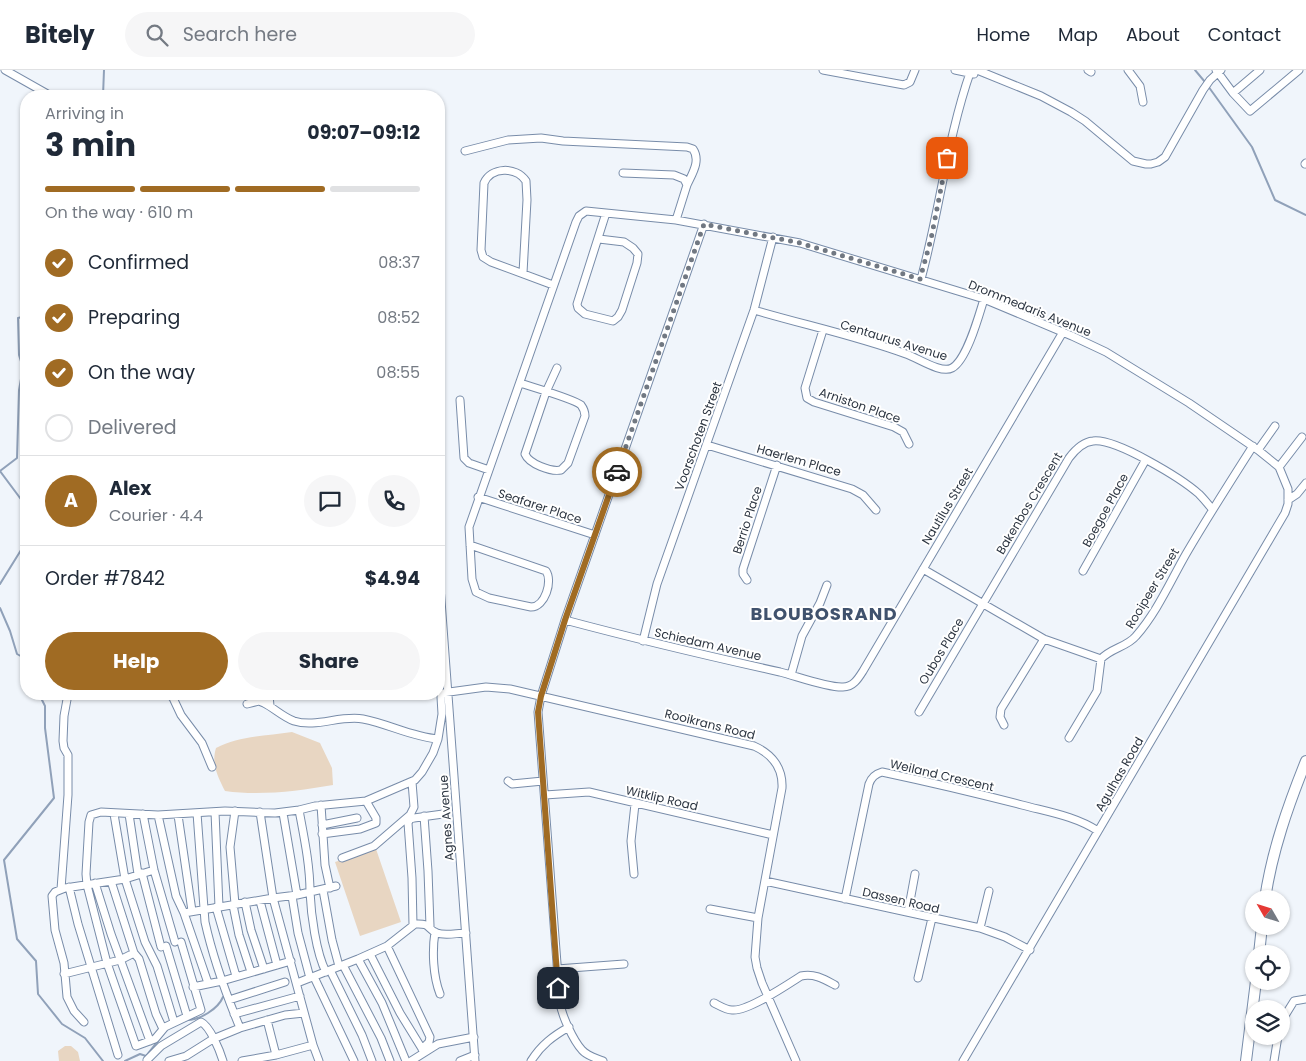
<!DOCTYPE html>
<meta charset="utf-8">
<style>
:root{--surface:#fff;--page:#f6f6f7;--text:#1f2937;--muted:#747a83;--line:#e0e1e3;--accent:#a06b23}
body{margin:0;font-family:Poppins,sans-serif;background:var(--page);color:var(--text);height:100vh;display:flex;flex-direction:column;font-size:19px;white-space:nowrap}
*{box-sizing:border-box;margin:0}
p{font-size:16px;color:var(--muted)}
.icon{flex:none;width:28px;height:28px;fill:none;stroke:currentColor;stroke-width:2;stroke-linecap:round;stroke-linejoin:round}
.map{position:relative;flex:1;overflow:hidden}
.side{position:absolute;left:20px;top:20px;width:425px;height:610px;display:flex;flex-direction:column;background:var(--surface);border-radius:20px;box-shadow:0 1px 4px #0004}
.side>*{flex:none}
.needle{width:32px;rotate:309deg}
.tools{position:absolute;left:1245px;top:820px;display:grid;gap:10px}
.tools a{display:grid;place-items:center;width:45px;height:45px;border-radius:50%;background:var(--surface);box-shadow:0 1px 4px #0004;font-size:25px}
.pin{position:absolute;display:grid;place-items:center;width:42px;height:42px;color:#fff;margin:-21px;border-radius:10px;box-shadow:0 2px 8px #0006}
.courier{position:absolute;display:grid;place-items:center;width:50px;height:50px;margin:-25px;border:4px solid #a06b23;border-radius:50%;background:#fff;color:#222;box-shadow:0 1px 6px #0007}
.headline em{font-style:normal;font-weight:700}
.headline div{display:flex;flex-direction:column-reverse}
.headline{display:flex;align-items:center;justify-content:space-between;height:85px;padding:0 25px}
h1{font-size:32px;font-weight:700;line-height:38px}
.bar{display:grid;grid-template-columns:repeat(4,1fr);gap:8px 5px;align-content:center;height:60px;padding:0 25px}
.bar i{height:6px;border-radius:4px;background:var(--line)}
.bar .current{background:var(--accent)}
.bar p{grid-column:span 4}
.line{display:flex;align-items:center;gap:12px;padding:0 25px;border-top:1px solid var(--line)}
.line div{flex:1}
.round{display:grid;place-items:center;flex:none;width:52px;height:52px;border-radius:26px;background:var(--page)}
ol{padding:0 25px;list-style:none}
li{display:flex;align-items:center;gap:15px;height:55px}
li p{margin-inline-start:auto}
li .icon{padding:5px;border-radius:50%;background:var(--accent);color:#fff;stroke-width:4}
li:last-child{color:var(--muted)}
li i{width:28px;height:28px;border:2px solid var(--line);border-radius:50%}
.action{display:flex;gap:10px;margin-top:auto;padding:10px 25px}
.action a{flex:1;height:58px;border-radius:30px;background:var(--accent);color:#fff;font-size:20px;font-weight:700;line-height:58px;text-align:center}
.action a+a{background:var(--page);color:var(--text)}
header{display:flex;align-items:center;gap:30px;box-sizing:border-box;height:70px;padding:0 25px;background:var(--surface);border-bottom:1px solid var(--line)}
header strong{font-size:24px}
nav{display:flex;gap:28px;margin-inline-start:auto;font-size:18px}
.search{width:350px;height:45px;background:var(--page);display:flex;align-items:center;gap:12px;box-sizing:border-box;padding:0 18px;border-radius:28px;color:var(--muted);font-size:19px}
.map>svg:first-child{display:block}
.green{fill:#e8d6c2}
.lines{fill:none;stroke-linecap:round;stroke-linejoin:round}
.stream{stroke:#90a1b9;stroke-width:2}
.street-casing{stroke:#788ca9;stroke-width:9}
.secondary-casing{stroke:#788ca9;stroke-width:12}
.street{stroke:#fff;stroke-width:7}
.secondary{stroke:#fff;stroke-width:10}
.done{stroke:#717882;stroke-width:5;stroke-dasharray:0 9}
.route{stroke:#a06b23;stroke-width:6}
.labels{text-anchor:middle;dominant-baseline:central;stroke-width:4;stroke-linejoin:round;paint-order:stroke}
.street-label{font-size:12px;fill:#2c3541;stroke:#fff}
.district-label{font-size:18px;font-weight:bold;letter-spacing:1px;fill:#40526d;stroke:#fff}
</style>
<header>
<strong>Bitely</strong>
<div class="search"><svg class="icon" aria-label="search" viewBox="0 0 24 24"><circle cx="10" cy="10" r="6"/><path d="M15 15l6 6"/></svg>Search here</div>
<nav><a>Home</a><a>Map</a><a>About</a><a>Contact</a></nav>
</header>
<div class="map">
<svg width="1306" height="991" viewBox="0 0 1306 991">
<rect width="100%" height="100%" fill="#f0f5fb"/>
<path class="green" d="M292 662 320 673 332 698 333 715C298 721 260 726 225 721 218 707 211 694 216 678 239 666 266 666 292 662Z
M376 779 401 852 360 866 335 792Z
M65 976H71L78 982 80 991H59L58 981Z"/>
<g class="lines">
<path class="stream" d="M1195 0 1205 12
M1208 16 1252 77 1275 130 1306 145
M103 26 104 0
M26 246 18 248 19 285 23 298 19 320 17 388 0 401 26 436
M0 514 26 472
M0 538 10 561 17 584 26 589
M39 624 45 636V658L54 728 4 790 17 869 36 891 38 924 62 954 85 968 103 991
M187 950C200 950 218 939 223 927
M125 991 140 984 146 986 164 963"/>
<defs>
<path id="street" d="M5 0 51 26
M823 0 904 15 910 12 915 0
M955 0 974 4
M977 0 1041 26 1071 42 1085 51 1133 91 1146 94H1151L1158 92 1165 87 1203 20 1210 10 1221 0
M1088 0 1091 2
M1128 0 1140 16 1143 32
M1216 0 1233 23 1250 41 1299 0
M1233 23 1260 0
M465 81 508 70 541 68 563 71 687 77 693 79C701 91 692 104 687 115
M1305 94 1306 93
M623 103 674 105 684 109 687 115 676 150
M599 169 624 172 633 178 638 184 637 193 622 240 618 247 613 251 585 244 578 238 577 234 606 143
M523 203 527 130 526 111C516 96 491 97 484 113L481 180 483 187 491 192 553 215
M921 209C940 140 947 68 971 0
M754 240C805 255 857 266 906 284 918 288 941 304 952 298 967 290 979 245 984 229
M823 260 805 318 807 328 814 332 894 357 903 362 909 374
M520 313C532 317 574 329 581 335 584 339 585 341 585 346L568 393 561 400C551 402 529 394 525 384L546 322 557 298
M460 330 464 388 469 393 489 400
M707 375 852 419 863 425 876 440
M1258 380 1275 356
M1279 397 1302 367
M478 427 595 465
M1288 430 1297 424 1306 413
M470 475 546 501C553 511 545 537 531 537L489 528 476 522 472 509 469 457 576 152 579 146 586 141 676 150 800 173 984 229 1072 266 1106 282 1189 333 1258 380 1279 397 1288 419V434L1285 443 963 991
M923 499 1044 569 1101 589C1111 578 1127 577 1136 566 1157 542 1170 512 1186 484 1207 448 1230 412 1253 376
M1083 501 1145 391
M439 503 475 991
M747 510 743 504V499L777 395
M565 550C636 569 708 586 780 602 796 606 828 618 843 617 853 617 858 609 863 601L1063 262
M643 571 657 514 754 240 773 167
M791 605 802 566 820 533 827 515
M169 624 173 628 181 645 202 673 212 697
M269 624 270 636
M247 634 259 631 264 633C274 638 283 647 294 651 316 658 340 645 363 649 389 654 412 667 438 669
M919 642 1069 388C1075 380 1083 372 1093 371 1116 368 1182 409 1199 424 1204 429 1208 434 1212 439
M1004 655 1000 647 1001 639 1044 569
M1069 668 1097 621 1101 589
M508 711 512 714 543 711
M545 725 589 722 773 765
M321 735 325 795 330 818
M299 740C304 767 310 795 310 822 311 844 316 883 326 902
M235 741 230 777 235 834
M215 742 219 837
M260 742 273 828 313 975 319 991
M197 743 205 852C213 888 226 924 240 958
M283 743 297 825
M114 744 125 809 145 872 157 896 174 952
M129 744 138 804
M143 744 154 800 175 872
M158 745 176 826 184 843 208 913
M178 745 192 841
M424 746 428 801 430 856
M322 755 357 748
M322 764 360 759 376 753V748L366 731
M342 788 374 776 410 745 414 737 412 712
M142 803 161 877
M634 804 631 771 635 734
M111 811 134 883 139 889 156 944 163 959
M765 811 980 858 1005 867 1030 880
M95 813 111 864 150 971
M69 817 78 854 118 985
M61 819 68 725V685L64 678 63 671 64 646 68 624
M323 820 332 870 339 896
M292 826 298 863 310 908
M845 829 869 714C871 708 875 704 882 702 929 712 976 723 1022 735 1048 742 1075 746 1098 761
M260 831 277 895
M245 832 251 860 264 899
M233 835 239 865 251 902
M216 837 236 906
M710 839 758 848
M908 842 915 804
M184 843 273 828 297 825 336 816
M413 855 412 808 408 753 410 749 414 748 443 744
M980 858 989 821
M435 862C432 881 433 906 440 924
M181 872 201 940 165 957 155 969 136 976 107 893 87 815 86 804 89 752 91 745 101 742 158 745 225 741 275 743 299 740 315 736 366 731 415 710 422 702 433 683 438 669 442 644 441 627 442 623 486 617 510 619 754 676C772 684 783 698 782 718L758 848 755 887 757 898 762 913 796 991
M166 876 187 946
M387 876 430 967 429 972 422 979
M370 884 400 943 424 982
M358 889 382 933 406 991
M343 895 381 968 390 991
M557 899 624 894
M330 900 362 965 372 991
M64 904 120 890 134 883
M314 907 354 991
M918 908 932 848
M297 913 358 889 387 876 415 854C432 853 426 859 437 863 445 866 457 863 466 863
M193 917 222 911 291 891
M229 930 285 912
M714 933C720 936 726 940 732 940 747 942 787 915 801 906 814 903 824 909 835 915
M234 944 300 926
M267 950 276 985
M84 952 74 941 67 927 64 893 55 860 52 826 55 822 65 818 125 809 154 800
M1281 952 1294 931 1306 929
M147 990 161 976 201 952C210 956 220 981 223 991
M169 991 186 986 213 969 240 958 285 945 304 943
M242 991 276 985 313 975
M411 991 438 974 474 967
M460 991 475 985
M531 991C541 975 553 966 569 957
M603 991C596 988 587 986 582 980 573 970 562 946 560 933L538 642 541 626 565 550 704 154
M1274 991 1278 966"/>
<path id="secondary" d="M1265 829C1272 781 1288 736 1306 691
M1259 884 1262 856
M1246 991 1256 911"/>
</defs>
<use href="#street" class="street-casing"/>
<use href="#secondary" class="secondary-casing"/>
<use href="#street" class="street"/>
<use href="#secondary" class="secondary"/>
</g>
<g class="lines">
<path class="done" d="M617 402 704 154 800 173 920 209 931 169 947 88"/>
<path class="route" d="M558 918 538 642 541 626 565 550 617 402"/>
</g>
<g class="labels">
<g class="street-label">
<text transform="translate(1030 238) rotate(22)">Drommedaris Avenue</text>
<text transform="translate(894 270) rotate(17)">Centaurus Avenue</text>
<text transform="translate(860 335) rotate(19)">Arniston Place</text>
<text transform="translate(698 366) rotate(-70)">Voorschoten Street</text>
<text transform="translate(799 390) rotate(16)">Haerlem Place</text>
<text transform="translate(1029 433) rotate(-59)">Bakenbos Crescent</text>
<text transform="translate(540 436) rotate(18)">Seafarer Place</text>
<text transform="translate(947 436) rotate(-59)">Nautilus Street</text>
<text transform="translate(1105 440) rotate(-61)">Boegoe Place</text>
<text transform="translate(747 450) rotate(-72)">Berrio Place</text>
<text transform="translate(1152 518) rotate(-59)">Rooipeer Street</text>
<text transform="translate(708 574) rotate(13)">Schiedam Avenue</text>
<text transform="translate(941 581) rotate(-59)">Oubos Place</text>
<text transform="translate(710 654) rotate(14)">Rooikrans Road</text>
<text transform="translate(1119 704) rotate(-60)">Agulhas Road</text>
<text transform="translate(942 705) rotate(13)">Weiland Crescent</text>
<text transform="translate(662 728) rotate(13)">Witklip Road</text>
<text transform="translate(446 748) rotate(-94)">Agnes Avenue</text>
<text transform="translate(901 830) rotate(13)">Dassen Road</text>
</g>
<g class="district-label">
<text x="824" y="543">BLOUBOSRAND</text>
</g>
</g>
</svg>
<div class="tools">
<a><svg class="needle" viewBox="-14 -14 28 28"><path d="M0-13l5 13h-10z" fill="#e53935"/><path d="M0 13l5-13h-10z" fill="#747a83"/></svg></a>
<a><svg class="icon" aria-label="locate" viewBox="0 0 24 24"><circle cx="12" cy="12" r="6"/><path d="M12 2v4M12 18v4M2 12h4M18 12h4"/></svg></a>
<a><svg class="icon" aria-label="layers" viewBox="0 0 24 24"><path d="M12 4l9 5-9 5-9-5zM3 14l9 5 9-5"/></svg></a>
</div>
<div class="pin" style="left:947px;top:88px;background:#ea580c"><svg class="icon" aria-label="bag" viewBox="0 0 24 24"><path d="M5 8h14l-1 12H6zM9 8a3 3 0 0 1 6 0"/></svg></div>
<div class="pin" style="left:558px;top:918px;background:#1f2937"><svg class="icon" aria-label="home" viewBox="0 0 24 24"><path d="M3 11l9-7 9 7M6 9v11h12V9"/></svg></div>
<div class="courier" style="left:617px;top:402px"><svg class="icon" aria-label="car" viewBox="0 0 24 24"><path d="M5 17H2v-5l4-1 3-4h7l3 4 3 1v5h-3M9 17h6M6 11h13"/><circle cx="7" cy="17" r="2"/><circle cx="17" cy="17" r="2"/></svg></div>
<section class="side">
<div class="headline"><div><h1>3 min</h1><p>Arriving in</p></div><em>09:07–09:12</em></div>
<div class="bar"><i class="current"></i><i class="current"></i><i class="current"></i><i></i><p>On the way · 610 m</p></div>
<ol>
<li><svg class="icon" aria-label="check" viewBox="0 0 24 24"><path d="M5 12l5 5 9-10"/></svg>Confirmed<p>08:37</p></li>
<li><svg class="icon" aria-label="check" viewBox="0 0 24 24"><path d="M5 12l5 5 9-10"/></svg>Preparing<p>08:52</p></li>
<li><svg class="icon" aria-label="check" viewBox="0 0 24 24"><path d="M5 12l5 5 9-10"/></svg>On the way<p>08:55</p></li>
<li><i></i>Delivered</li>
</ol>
<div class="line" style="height:90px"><b class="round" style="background:var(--accent);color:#fff">A</b><div><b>Alex</b><p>Courier · 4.4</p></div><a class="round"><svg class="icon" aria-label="chat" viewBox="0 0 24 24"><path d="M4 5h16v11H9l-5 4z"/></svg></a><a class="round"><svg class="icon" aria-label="phone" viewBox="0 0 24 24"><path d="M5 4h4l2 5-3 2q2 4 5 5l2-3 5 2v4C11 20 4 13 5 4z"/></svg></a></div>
<div class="line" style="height:65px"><div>Order #7842</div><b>$4.94</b></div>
<div class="action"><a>Help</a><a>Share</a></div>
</section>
</div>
